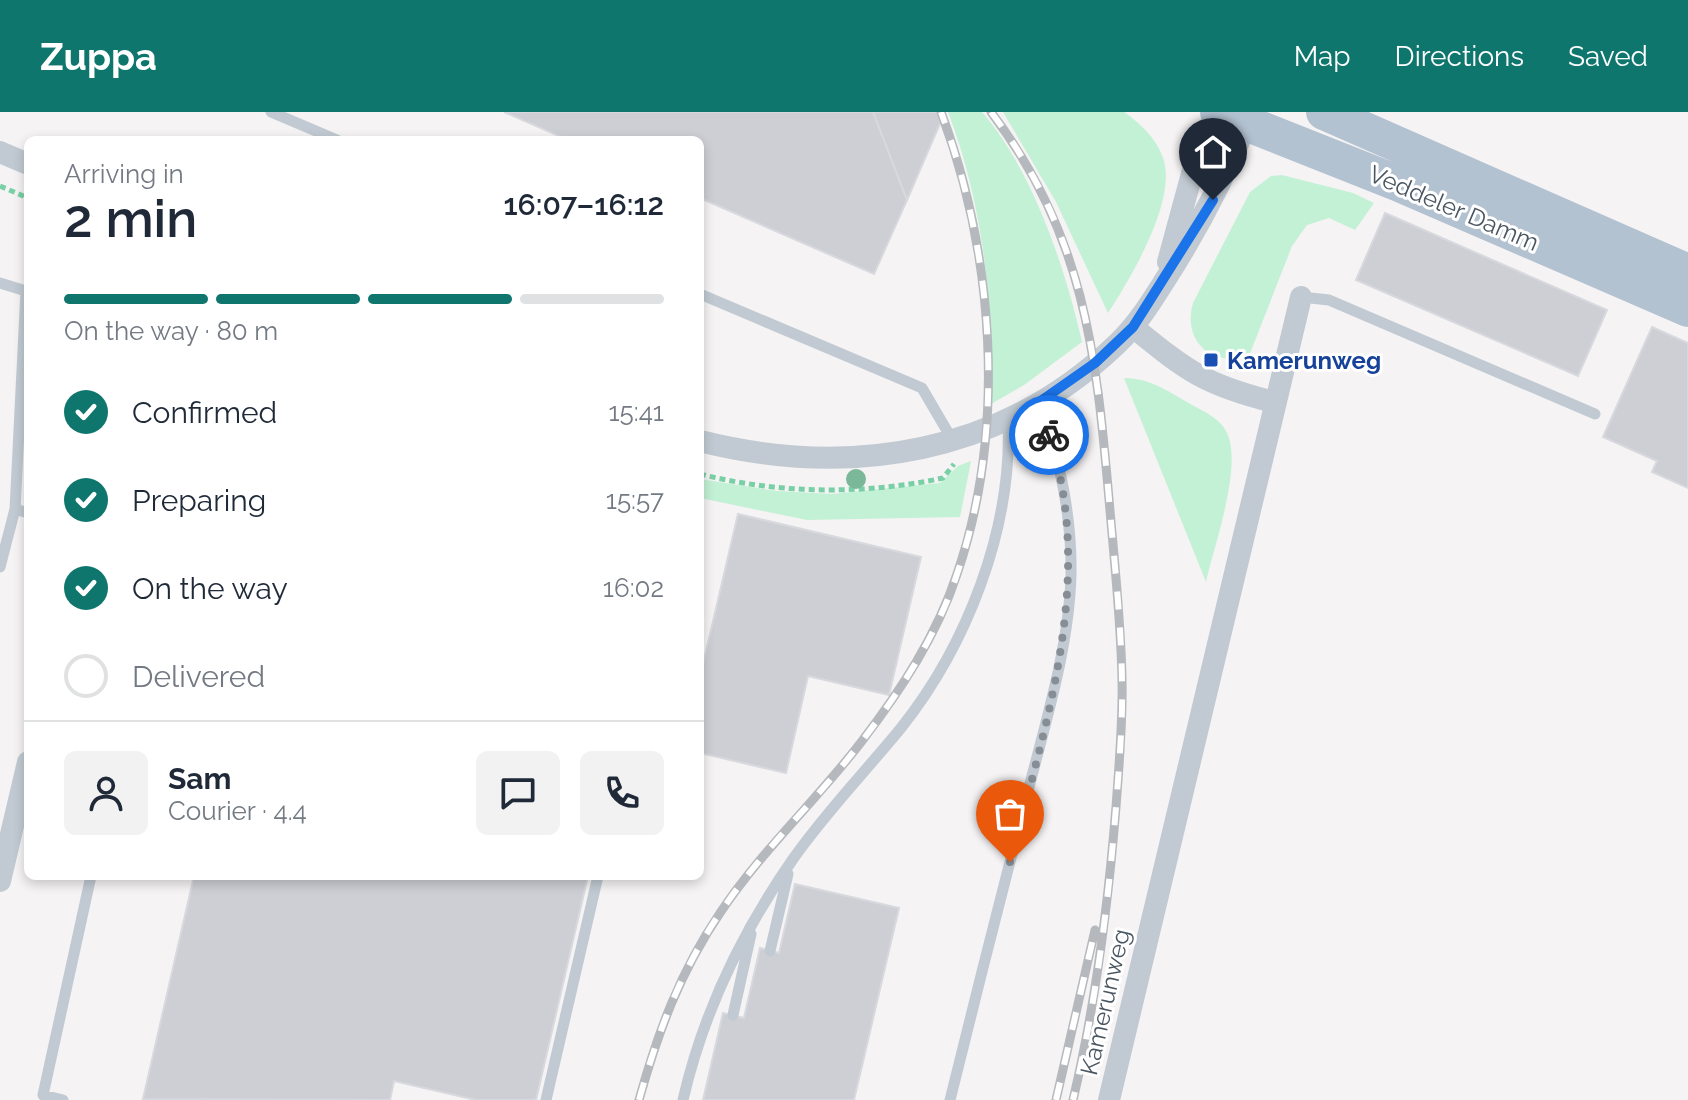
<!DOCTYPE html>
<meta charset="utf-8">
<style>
:root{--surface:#fff;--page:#f2f2f3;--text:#1f2937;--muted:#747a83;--line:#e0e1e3;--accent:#0f766e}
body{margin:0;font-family:Raleway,sans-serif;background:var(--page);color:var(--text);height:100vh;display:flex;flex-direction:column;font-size:30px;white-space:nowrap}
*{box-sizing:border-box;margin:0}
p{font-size:26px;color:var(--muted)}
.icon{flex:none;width:44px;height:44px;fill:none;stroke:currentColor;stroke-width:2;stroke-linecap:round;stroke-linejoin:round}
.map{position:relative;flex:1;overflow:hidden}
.panel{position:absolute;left:24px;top:24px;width:680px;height:744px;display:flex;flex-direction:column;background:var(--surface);border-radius:12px;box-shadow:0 4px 12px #0003}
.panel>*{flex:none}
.pin{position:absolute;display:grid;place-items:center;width:68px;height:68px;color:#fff;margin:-82px -34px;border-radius:50% 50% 50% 0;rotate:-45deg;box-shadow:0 0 8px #0007}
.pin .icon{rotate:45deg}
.courier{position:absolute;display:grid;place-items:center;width:80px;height:80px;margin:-40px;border:6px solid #1a73e8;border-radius:50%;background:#fff;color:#222;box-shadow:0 2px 10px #0007}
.summary em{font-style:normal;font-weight:600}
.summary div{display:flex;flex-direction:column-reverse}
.summary{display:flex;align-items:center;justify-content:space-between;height:136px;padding:0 40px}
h1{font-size:52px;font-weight:600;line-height:60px}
.bar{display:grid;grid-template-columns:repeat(4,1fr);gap:12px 8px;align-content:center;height:96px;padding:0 40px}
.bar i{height:10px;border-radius:6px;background:var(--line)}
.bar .on{background:var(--accent)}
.bar p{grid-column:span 4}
.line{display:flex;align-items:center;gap:20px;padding:0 40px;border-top:2px solid var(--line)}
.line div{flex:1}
.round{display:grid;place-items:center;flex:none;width:84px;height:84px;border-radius:12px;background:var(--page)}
ol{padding:0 40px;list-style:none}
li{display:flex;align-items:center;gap:24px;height:88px}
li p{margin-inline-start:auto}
li .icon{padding:8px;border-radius:50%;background:var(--accent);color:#fff;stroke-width:4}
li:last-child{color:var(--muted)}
li i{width:44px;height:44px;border:4px solid var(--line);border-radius:50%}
header{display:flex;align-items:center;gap:48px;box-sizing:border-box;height:112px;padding:0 40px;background:var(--accent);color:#fff}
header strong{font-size:38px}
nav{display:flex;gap:44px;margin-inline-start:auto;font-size:28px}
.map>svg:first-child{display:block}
.green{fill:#c3f1d5}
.building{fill:#cdcfd5;stroke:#d7d9de;stroke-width:2}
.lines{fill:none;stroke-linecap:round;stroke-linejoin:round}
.path{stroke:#7ad0a6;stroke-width:5;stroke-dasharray:6 4;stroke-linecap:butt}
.service{stroke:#c1cad2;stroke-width:11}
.minor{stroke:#c1cad2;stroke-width:22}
.primary{stroke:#b3c2d1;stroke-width:36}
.rail-casing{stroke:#b5b8bd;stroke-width:9}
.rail{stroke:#fff;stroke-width:6;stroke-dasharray:18;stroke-linecap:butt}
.tree{fill:#7bb799}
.done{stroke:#868d94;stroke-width:8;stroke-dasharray:0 14.4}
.route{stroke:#1a73e8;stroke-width:10}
.transit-dot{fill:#1a4fb4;stroke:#fff;stroke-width:3}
.labels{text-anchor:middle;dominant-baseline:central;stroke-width:6;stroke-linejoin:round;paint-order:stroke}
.street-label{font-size:24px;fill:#4a5661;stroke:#fff}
.transit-label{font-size:24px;font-weight:bold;fill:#164399;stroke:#fff;text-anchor:start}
</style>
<header>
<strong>Zuppa</strong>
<nav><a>Map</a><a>Directions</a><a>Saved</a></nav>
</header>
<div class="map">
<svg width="1688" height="988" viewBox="0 0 1688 988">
<rect width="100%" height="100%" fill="#f5f3f3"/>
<path class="green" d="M948 0H982C1033 59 1065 155 1082 230L1024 273 991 292C994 194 983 91 948 0Z
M1003 0H1124C1140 11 1157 27 1163 46 1178 88 1130 167 1108 201L1056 90Z
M1282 63 1353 81 1374 91 1355 118 1329 106 1307 113 1292 134 1249 244C1212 256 1182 229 1193 191L1250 80 1271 64Z
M1124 266C1149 266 1166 278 1187 290 1200 298 1219 305 1226 319 1244 351 1214 434 1206 470Z
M971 349 960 405 807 408 700 386V367L777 379 832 382 940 371 958 354Z"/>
<path class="building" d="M504 0H873L907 88 874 162 700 86V28H568Z
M873 0H945L907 88Z
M1385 101 1607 198 1578 264 1356 168Z
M1652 215 1688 231V376L1652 360 1657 349 1603 325Z
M738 402 921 445 889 583 808 564 786 661 700 641V565Z
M194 764H588L536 988H476L394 969 390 988 143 987Z
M795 772 899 796 854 988H703L723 901 744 906 760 836 779 841Z"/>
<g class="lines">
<path class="path" d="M0 74 28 86
M700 362C779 382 864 383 943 366L954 352"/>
<path class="service" d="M271 0 337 28
M0 171 26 179 15 397 0 455
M700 182 922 276 953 329
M1301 185 1329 188 1595 302
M15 397 28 401
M770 839 788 762
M733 903 751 822
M63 988 43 983 91 764
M546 988 598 764
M683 988C703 901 742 820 793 747 825 701 865 660 901 616 967 533 1013 416 1008 308
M950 988C975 886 1001 785 1027 683 1045 612 1069 536 1071 463 1072 413 1061 336 1035 293"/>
<path class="minor" d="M0 40 28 52
M1168 150 1199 36 1217 0
M1133 215C1187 259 1205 273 1274 290
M700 329C851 367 1003 342 1118 231 1137 213 1151 190 1165 168 1200 114 1227 61 1251 1
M0 769 28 650
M1109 988 1301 185"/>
<path class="primary" d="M1218 0 1397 71 1688 197
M1324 0 1688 160"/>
<defs>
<path id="rail" d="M991 0C1084 123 1096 239 1109 387 1114 447 1121 507 1122 568 1123 610 1119 653 1116 695 1108 794 1096 891 1073 988
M639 988C658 920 680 860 720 801 761 739 817 688 862 629 901 578 937 523 957 462 1007 316 994 143 941 0
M1056 988 1095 818"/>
</defs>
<use href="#rail" class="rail-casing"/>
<use href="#rail" class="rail"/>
</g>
<circle class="tree" cx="856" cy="367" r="10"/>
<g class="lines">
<path class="done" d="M1010 750C1046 611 1096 465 1049 323"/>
<path class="route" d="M1049 323 1035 293 1095 251 1133 215 1213 88"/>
</g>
<rect class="transit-dot" x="1203" y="240" width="16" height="16" rx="4"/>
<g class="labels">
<g class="street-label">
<text transform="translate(1454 96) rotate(23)">Veddeler Damm</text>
<text transform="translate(1105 890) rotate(-77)">Kamerunweg</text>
</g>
<g class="transit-label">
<text x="1227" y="248">Kamerunweg</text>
</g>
</g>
</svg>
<div class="pin" style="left:1010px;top:750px;background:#ea580c"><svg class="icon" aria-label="bag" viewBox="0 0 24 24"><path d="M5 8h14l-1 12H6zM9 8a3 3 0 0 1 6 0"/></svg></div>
<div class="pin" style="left:1213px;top:88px;background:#1f2937"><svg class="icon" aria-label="home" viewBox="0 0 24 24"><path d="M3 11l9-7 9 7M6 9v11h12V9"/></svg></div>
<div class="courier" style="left:1049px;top:323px"><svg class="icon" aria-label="bike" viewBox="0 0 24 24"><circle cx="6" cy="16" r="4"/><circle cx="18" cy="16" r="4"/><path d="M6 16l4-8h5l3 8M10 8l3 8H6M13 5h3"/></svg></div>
<section class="panel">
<div class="summary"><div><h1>2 min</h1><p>Arriving in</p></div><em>16:07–16:12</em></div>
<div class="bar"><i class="on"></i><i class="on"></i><i class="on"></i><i></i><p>On the way · 80 m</p></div>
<ol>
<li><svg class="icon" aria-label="check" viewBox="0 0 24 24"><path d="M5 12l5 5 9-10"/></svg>Confirmed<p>15:41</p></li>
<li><svg class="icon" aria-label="check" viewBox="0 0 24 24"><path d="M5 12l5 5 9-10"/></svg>Preparing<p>15:57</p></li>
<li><svg class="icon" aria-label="check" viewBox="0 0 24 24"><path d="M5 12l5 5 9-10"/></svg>On the way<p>16:02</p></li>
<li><i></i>Delivered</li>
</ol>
<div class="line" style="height:144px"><a class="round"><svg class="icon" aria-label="person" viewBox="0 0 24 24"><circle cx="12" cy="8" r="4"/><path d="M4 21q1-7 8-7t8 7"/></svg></a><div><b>Sam</b><p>Courier · 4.4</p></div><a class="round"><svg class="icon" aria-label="chat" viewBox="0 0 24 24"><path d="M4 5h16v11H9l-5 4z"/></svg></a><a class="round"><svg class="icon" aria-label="phone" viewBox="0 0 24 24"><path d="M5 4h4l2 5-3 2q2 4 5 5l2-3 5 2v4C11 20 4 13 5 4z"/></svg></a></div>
</section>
</div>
